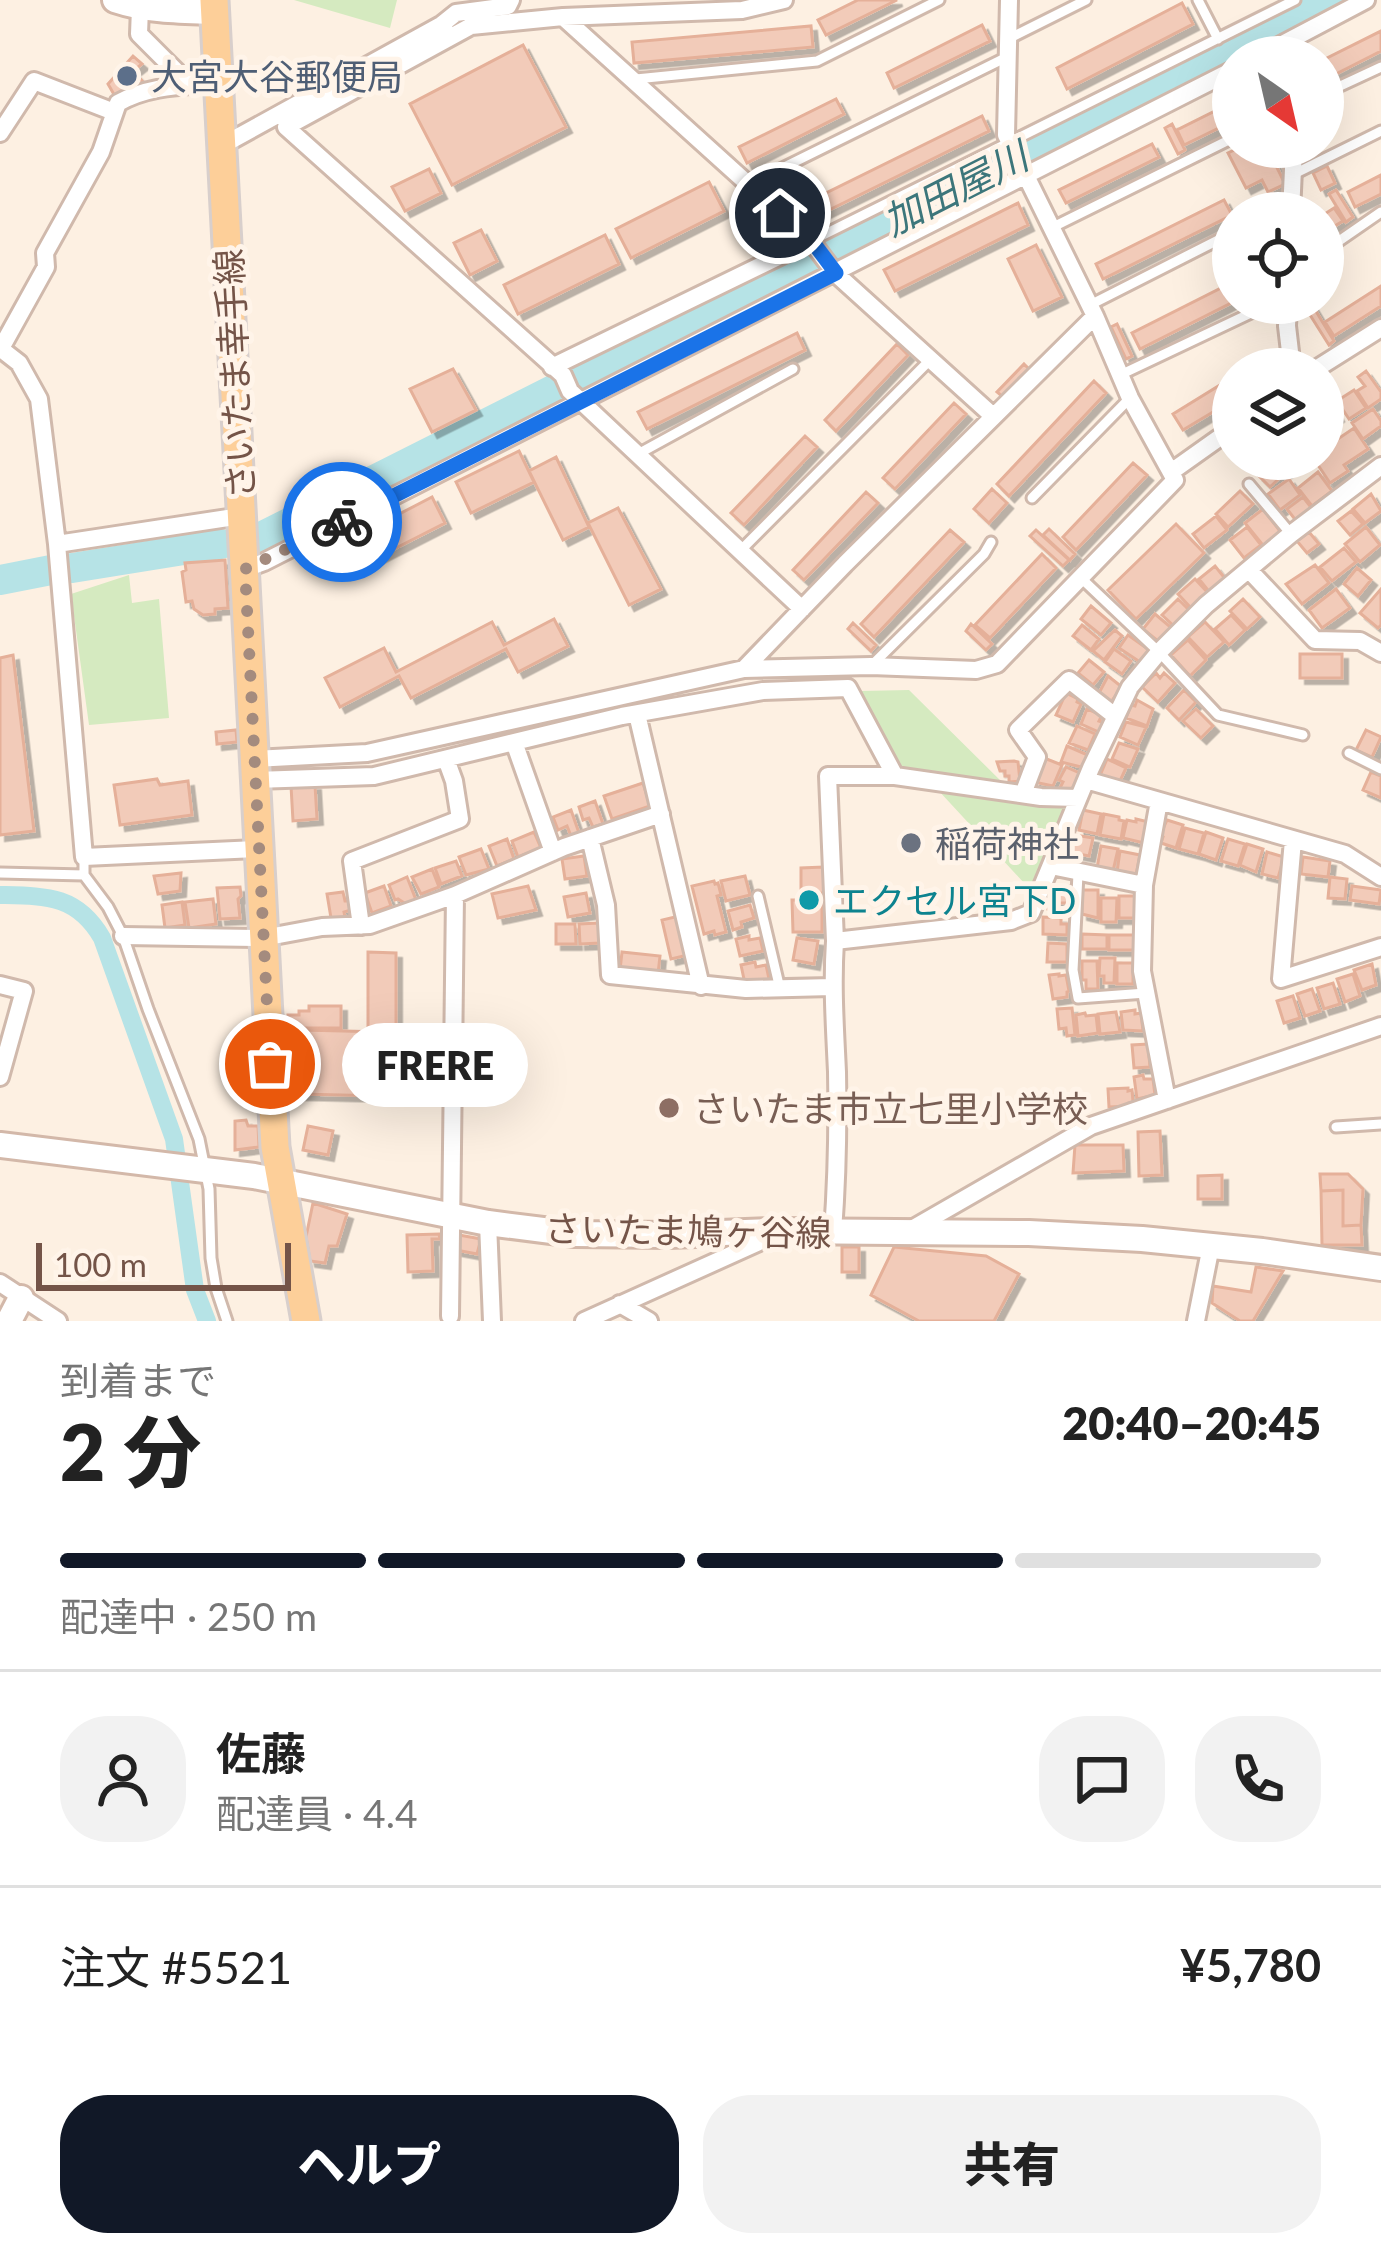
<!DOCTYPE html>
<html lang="ja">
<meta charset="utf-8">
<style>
:root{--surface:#fff;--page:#f2f2f2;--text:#222;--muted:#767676;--line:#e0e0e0;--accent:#111827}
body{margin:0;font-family:Lato,"Noto Sans JP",sans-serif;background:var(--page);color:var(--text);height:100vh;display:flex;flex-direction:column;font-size:45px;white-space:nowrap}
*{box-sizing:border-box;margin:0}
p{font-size:39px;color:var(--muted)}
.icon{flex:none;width:66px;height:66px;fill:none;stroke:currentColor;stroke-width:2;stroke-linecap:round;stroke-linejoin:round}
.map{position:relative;height:1321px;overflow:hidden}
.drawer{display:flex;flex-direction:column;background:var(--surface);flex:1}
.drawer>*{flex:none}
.needle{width:78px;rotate:146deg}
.fabs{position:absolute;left:1212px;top:36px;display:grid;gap:24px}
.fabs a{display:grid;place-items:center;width:132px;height:132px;border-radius:50%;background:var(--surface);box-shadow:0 12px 48px #0002;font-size:60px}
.scale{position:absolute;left:36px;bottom:30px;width:255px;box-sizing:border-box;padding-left:12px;border:6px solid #745448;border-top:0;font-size:33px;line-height:42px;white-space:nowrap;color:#745448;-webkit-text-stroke:9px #fff4e9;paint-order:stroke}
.pin{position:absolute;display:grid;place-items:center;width:102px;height:102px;color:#fff;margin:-51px;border:6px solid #fff;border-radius:50%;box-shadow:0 3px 12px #0007}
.courier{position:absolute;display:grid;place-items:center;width:120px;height:120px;margin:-60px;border:9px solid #1a73e8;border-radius:50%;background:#fff;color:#222;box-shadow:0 3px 15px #0007}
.bubble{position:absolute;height:84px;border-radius:42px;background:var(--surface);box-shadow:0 12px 48px #0002;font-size:39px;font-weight:800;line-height:84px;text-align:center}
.headline em{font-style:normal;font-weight:800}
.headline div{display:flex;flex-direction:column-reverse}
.headline{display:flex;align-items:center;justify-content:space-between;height:204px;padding:0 60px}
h1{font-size:78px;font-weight:800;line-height:90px}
.bar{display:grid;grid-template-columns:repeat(4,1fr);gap:18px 12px;align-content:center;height:144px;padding:0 60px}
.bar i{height:15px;border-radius:9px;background:var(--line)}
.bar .selected{background:var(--accent)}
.bar p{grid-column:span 4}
.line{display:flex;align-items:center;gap:30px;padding:0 60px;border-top:3px solid var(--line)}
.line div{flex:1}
.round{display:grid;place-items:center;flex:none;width:126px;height:126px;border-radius:48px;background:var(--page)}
.cta{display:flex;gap:24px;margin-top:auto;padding:24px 60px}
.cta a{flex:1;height:138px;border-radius:48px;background:var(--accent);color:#fff;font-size:48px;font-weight:800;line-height:138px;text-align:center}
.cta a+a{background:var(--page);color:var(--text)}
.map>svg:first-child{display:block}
.green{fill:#d5eac0}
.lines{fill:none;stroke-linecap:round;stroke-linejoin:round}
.canal{stroke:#b6e3e6;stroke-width:18}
.river{stroke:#b6e3e6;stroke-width:30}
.building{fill:#f2cbb9;stroke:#e5b099;stroke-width:3;filter:url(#shadow)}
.lane-casing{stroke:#d0b9ac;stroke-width:15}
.street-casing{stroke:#d0b9ac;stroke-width:22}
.secondary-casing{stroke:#d3b8a9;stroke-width:30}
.primary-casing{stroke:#d8cfcc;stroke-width:33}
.lane{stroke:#fff;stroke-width:9}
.street{stroke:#fff;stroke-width:16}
.secondary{stroke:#fff;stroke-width:24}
.primary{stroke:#fdcf99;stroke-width:27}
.done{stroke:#a48b7e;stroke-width:12;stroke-dasharray:0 21.6}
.route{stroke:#1a73e8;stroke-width:15}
.service-dot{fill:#5c6f8a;stroke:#fff4e9;stroke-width:4.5}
.worship-dot{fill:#6b7280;stroke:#fff4e9;stroke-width:4.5}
.culture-dot{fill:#0f9aa8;stroke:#fff4e9;stroke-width:4.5}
.education-dot{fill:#8d6e63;stroke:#fff4e9;stroke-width:4.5}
.labels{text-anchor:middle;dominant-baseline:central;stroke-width:10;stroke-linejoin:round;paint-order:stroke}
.service-label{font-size:36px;fill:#4e5e75;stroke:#fff4e9;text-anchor:start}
.street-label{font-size:36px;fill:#745448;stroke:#fff4e9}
.worship-label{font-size:36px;fill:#5b616d;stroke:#fff4e9;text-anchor:start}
.culture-label{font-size:36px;fill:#0d838f;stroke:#fff4e9;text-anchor:start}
.education-label{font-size:36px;fill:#785e54;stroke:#fff4e9;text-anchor:start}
.water-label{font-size:39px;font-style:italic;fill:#3c767b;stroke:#fff4e9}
</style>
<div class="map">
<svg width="1381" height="1321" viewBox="0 0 1381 1321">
<defs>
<filter id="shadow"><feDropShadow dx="5.5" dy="5.5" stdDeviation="0" flood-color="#0004"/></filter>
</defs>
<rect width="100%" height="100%" fill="#fdf0e2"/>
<path class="green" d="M294 0H397L390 28Z
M129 575 132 603 159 599 169 718 89 725 71 594Z
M909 690 1007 787 905 773 860 691Z
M938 790 1073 805 1036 896Z"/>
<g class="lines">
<path class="canal" d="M0 895C46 896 77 895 102 938L174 1139 195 1290 207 1321"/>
<path class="river" d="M261 537 1327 0
M72 568 221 544
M0 580 51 570"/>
</g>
<path class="building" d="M858 0H897L826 35 818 20Z
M1182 3 1193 24 1067 89 1057 68Z
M982 25 990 41 894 88 887 73Z
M811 26 813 47 634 63 632 42Z
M1381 31V51L1328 78 1323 60Z
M523 45 566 127 452 185 410 104Z
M133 56 142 64 133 71 145 84 116 98 108 84Z
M836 99 844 114 747 163 739 147Z
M1233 102V121L1184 145 1177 130Z
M982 116 989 131 823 213 816 198Z
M1172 124 1185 150 1178 154 1165 128Z
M1152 144 1159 157 1066 203 1059 190Z
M1241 147H1267L1285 184 1268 192 1262 180 1246 188 1228 153Z
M1327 166 1335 183 1321 190 1313 173Z
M429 169 441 193 405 211 392 187Z
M1381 175V194L1355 207 1348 192Z
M709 182 724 211 631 258 616 229Z
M1336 190 1353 217 1346 222 1329 194Z
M1273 194 1282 211 1252 213 1249 206Z
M1224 200 1232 215 1103 279 1096 264Z
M1018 203 1028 225 895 291 884 270Z
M1334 208 1343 221 1323 233V215Z
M481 230 497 261 470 275 454 243Z
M605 235 619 264 518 314 504 285Z
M1036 245 1062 297 1033 311 1008 259Z
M1233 282V302L1140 349 1132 333Z
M1381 286V306L1334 336 1325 322Z
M1311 303 1334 341 1329 345 1305 307Z
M1117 324 1132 356 1126 359 1111 327Z
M797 333 805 350 647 429 638 412Z
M897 344 908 355 836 431 825 420Z
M1024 364 1030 370 1004 398 997 392Z
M453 369 476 410 432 432 410 389Z
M1366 371 1381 392V399L1368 408 1357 391 1365 386 1358 377Z
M1233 377V400L1183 430 1173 414Z
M1094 381 1106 393 1009 496 997 484Z
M1354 390 1366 408 1349 419 1337 401Z
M1329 398 1338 416 1323 424V401Z
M954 403 966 414 895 489 883 478Z
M1373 409 1381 421V426L1363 439 1352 423Z
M1354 428 1368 449 1344 465 1348 471 1330 483 1314 459H1323V449Z
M805 436 817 447 744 525 731 513Z
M519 451 534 482 471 513 456 482Z
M556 457 589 527 563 540 529 471Z
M1276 459H1282L1290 468 1270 487 1258 475Z
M1133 463 1147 475 1076 550 1063 537Z
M1318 472 1332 491 1312 506 1298 488Z
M1289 479 1300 495 1280 510 1268 494Z
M992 489 1007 503 989 523 974 509Z
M1240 491 1253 504 1228 527 1216 514Z
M866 492 878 503 804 580 793 570Z
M1371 494 1381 511 1365 523 1353 509Z
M432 497 445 523 345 574 332 549Z
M1303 497 1313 510 1297 522 1287 509Z
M618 508 661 589 629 605 588 523Z
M1263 509 1283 535 1266 549 1245 523Z
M1351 511 1363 524 1350 535 1338 521Z
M1216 516 1227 530 1204 548 1193 534Z
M1176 524 1204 553 1136 619 1108 590Z
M1247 527 1261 545 1244 558 1230 540Z
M1366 527 1380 545 1360 562 1345 544Z
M1049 529 1075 554 1070 560 1043 535Z
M950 530 964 542 874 637 861 624Z
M1036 530 1069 560 1063 566 1030 536Z
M1309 532 1319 544 1307 553 1297 541Z
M1344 548 1356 562 1332 581 1320 567Z
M1042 554 1056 568 990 638 975 625Z
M225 560 228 608 215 609V614L203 615 194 609 192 601 186 602 182 572 186 570 185 563Z
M1315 565 1329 583 1302 604 1286 584Z
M1215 566 1227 581 1211 594 1199 579Z
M1357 568 1371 580 1358 596 1344 584Z
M1195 579 1209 594 1192 609 1178 594Z
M1336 589 1350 608 1322 628 1309 610Z
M1381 589V625L1378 628 1360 613Z
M1178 599 1190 611 1175 627 1162 615Z
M1243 599 1260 617 1247 629 1230 611Z
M1091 606 1111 623 1101 635 1081 619Z
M1155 614 1174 630 1163 645 1143 629Z
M1231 615 1245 630 1229 645 1215 629Z
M554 619 568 646 518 672 506 649 411 698 399 676 340 707 325 678 384 648 396 672 492 622 504 645Z
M1205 622 1224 642 1207 657 1188 637Z
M853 623 876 645 871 651 848 629Z
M971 624 992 644 986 650 966 631Z
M1082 625 1099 639 1091 650 1073 636Z
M1115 630 1122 636 1104 660 1093 651Z
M1128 635 1152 652 1143 664 1119 648Z
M1188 640 1206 660 1190 676 1171 655Z
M1114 649 1131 661 1122 674 1105 662Z
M1300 654H1342V678H1300Z
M13 655 34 831 0 835V658Z
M1089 660 1104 672 1093 685 1078 673Z
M1156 673 1160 678 1164 673 1175 683 1158 702 1142 687Z
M1108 676 1122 687 1111 702 1099 693Z
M1184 690 1196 702 1179 720 1167 708Z
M1066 693 1078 699 1077 702 1081 704 1073 722 1056 715Z
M1137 700 1153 709 1147 726 1126 718 1131 705 1135 706Z
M1087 709 1102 715 1099 721 1105 723 1101 733 1081 724Z
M1196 709 1213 726 1201 738 1183 721Z
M1126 722 1146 727 1138 745 1120 737Z
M1077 726 1095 734 1088 750 1069 743Z
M236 730 237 742 217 744 216 732Z
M1366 730 1381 737 1372 757 1356 750Z
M1119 743 1138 749 1130 767 1112 759Z
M1067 746 1090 756 1085 768 1061 762Z
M1044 758 1062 765 1053 786 1034 782Z
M1107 759 1126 768 1119 783 1099 778Z
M1014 761 1018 762 1020 781 1009 782V776H1005V771H1000L997 762Z
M1066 767 1084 775 1076 791 1059 790 1063 782 1059 780Z
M1371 772 1381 776V798L1363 790Z
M157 779 160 785 188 781 192 815 120 825 114 785Z
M643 783 650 806 612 819 604 796Z
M315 785 317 819 293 821 291 786Z
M595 801 603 824 593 827 589 818 583 820 579 807Z
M571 810 579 833 571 836 567 826 558 830 553 817Z
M1083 810 1101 814 1097 834 1079 830Z
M1104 814 1119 817V820L1124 821 1121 839 1100 835Z
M1136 819 1149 822 1144 843 1123 838 1127 820 1136 822Z
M1167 820 1183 825 1176 848 1161 843 1163 837 1160 836Z
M1185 828 1204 833 1198 854 1179 849Z
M534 832 541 848 518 857 512 841Z
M1206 832 1223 838 1216 860 1199 854Z
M1075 835 1093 838 1089 856 1069 852Z
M507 839 514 859 497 866 489 846Z
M1228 839 1245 844 1238 866 1221 861Z
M1247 844 1263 849 1256 872 1240 865Z
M1101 846 1118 849 1113 871 1097 868Z
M481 849 489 869 466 875 459 857Z
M1120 851 1140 855 1136 875 1117 872Z
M1267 852 1284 857 1278 878 1262 874Z
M584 856 587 876 565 879 562 859Z
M1303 857 1330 861 1328 877 1301 874Z
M456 861 462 876 441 884 435 868Z
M823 867 826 893H822V932H793L792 900H801V868Z
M432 869 439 887 421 894 412 877Z
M181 873 180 891 158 894 154 876Z
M745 876 750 895 726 901 721 881Z
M407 877 416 900 406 904 398 899 395 900 389 885Z
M1330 877 1347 879 1345 899 1328 898Z
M714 881 715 884 718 883 721 895 717 896 726 932 715 935 714 931 704 934 692 886Z
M384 886 391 906 372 913 365 893Z
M528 886 536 910 498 918 492 894Z
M1056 886H1069L1070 903H1057L1058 909H1048V895H1051V891H1056Z
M1352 886 1381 890 1379 904 1350 900Z
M240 887 241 896 238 899 240 918 220 919 217 888Z
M1082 890H1098V918L1082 914Z
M343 892 345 901H349L351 910 344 912 345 917 331 918 327 894Z
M586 893 590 913 568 917 564 897Z
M1119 896H1135V918H1119Z
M1101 898H1117L1116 922H1101Z
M213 899 216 924 189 928 185 902Z
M182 902 185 925 165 928 162 905Z
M750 905 754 918 741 922 742 927 733 930 728 911Z
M679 916 688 955 671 959 662 920Z
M1043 917 1061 918V924H1067V935L1043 934Z
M599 923 600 943 580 944 579 924Z
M556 924H575L576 944H556Z
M1082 934 1107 935V949H1082Z
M1109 935H1134V950H1109Z
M749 936V940L760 938 763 951 740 956 736 939Z
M797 938 818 941 814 964 793 960Z
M1048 943 1067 944V962H1047Z
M368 952 396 953V1029H368Z
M622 952 660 956 658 974 620 970Z
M1100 958H1115L1114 983H1104V976H1099Z
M1082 961H1097L1098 989H1086V980H1082Z
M755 962 756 967 766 965 769 979 745 984 741 965Z
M1117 963H1133V984H1117Z
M1372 964 1376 985 1362 990 1354 970Z
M1059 974V976L1066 975 1069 991 1067 992V997L1053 999 1049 975Z
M1353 974 1360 996 1345 1002 1337 979Z
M1333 983 1340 1004 1324 1009 1317 988Z
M1312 989 1320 1011 1305 1016 1297 994Z
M1293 996 1300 1018 1284 1023 1277 1001Z
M309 1006H341V1028H288V1015H299V1011H309Z
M1072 1008 1075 1035 1067 1036 1066 1028 1059 1029 1057 1009Z
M1135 1010V1014L1141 1013 1143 1031 1123 1030 1121 1012Z
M1116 1012 1120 1032 1100 1034 1098 1014Z
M1085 1013 1086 1016 1096 1015 1098 1033 1078 1036 1076 1015Z
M301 1030 426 1033 425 1097 299 1094Z
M1148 1044 1150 1067 1134 1068 1132 1045Z
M1143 1075 1144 1079H1153L1155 1095 1137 1099 1134 1077Z
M427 1080H443L442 1095 426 1094Z
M1128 1088V1091L1132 1090 1133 1102 1129 1103V1106L1109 1107 1108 1089Z
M246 1120 248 1126H258L259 1147 235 1150V1121Z
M308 1126 333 1131 328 1155 303 1150Z
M1160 1131 1162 1175 1139 1176 1138 1132Z
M1075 1145H1123L1124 1171 1073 1173Z
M1320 1174H1348L1363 1189 1361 1225 1343 1226V1190L1321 1191Z
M1222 1175V1199H1198V1176Z
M1343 1190V1226L1361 1225 1362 1245H1322L1321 1191Z
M313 1203 347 1214 337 1246H329L325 1263 310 1261 306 1237Z
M439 1234 440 1239H432L433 1271 408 1272 407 1235Z
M459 1235 481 1239 477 1254 456 1250Z
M842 1247H859V1272H842Z
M894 1247 986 1256 1019 1274 994 1321H919L871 1295Z
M1256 1267 1283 1271 1253 1321H1240L1212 1303 1213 1286 1251 1292Z"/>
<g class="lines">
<defs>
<path id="lane" d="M1198 0 1218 39
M1008 39 1086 0
M636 79 817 61 939 0
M1323 94 1381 67
M1294 174 1381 131
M748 185 1007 57
M1051 228 1233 138
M811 241 1295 0
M1323 252 1381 212
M1090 305 1226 236
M1120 375 1272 303
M638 454 793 369
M1249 484 1291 534
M1032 498 1130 398
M740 551 931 359
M1081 578 1159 652 1218 715 1303 735
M871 666 984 554 991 542
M1349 753 1381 769
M84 857V875L108 907 123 936 148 1009 199 1139 209 1189 211 1258 216 1288 227 1321
M0 873 84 875
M1078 874 1073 970 1078 998 1146 993
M758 896 780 989
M1336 1127 1381 1124"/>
<path id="street" d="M784 0 742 10 563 17 471 26 286 127 563 375 570 391 802 609
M140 8 139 34 190 85
M563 17 811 241 835 273 993 416
M447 33 441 25 456 13 508 6 511 0
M1258 57 1366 0
M0 133 34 81 114 112
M223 145 441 25
M1291 213 1294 147
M1288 303 1287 326 1292 369
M1 349 19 363 39 399 57 544 84 857 258 849
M0 350 46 267 45 253 101 152 118 103C149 85 184 86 218 83
M552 367 811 241
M1316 369 1381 328
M1171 472 1233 428
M57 544 241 516
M245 569 264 562C587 397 911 235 1233 70
M1249 570 1315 640 1360 641 1381 653
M744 669 845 564 1095 316
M637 714 701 986
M514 742 553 852
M254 759 367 753 744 669 871 666 976 670 997 664 1175 480 1130 398 1095 316 1006 135 1009 0
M255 780 374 776 622 716 763 691 848 688 895 776 1041 797 1078 798
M1086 780 1345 854 1381 877
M1023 794 1037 757 1018 730 1069 680 1115 716
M1159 801 1144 885 1142 971 1167 1100
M590 838 606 905 610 975 746 989 832 987
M1293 840 1281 979 1381 947
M1051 866 1144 885
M361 926 352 861 460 819 454 781 446 759
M123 936 263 938 322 927 370 925 455 895 564 847 661 814
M835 941 828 776H895
M0 985 24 991 0 1077
M488 1223 492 1321
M912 1229 1091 1126 1381 1026
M833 1232C837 1178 838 1126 837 1072 835 1028 832 986 835 941L1011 921 1031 913 1091 768 1130 687 1159 652 1206 605 1291 534 1381 466
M0 1283 58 1321
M620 1304 649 1321
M450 1316 455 895
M584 1321 757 1243 774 1232
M1196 1321 1211 1246"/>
<path id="secondary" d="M115 0C148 11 181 11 215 12
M0 1145 254 1176 488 1223 575 1234 669 1235 774 1231 1029 1233 1142 1239 1262 1251 1381 1268
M9 1321 21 1298"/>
<path id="primary" d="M214 0 275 1147 306 1321"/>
</defs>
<use href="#lane" class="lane-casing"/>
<use href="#street" class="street-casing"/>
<use href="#secondary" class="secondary-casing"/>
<use href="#primary" class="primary-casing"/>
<use href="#lane" class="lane"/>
<use href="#street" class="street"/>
<use href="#secondary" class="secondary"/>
<use href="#primary" class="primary"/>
</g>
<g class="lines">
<path class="done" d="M270 1064 245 569 342 522"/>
<path class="route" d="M342 522 836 273 812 241 780 213"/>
</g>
<circle class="service-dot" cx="127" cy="76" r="12"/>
<circle class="worship-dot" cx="911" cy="843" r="12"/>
<circle class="culture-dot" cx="809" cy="900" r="12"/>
<circle class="education-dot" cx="669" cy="1108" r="12"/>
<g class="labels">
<g class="service-label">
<text x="151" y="76">大宮大谷郵便局</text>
</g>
<g class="street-label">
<text transform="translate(234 374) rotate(-93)">さいたま幸手線</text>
<text transform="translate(688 1230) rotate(1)">さいたま鳩ヶ谷線</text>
</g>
<g class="worship-label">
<text x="935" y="843">稲荷神社</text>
</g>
<g class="culture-label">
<text x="833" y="900">エクセル宮下D</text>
</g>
<g class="education-label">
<text x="693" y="1108">さいたま市立七里小学校</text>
</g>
<g class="water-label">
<text transform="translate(955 188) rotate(-27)">加田屋川</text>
</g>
</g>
</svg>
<div class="fabs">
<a><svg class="needle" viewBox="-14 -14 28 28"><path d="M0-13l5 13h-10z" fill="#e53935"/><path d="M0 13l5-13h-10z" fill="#767676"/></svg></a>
<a><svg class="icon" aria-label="locate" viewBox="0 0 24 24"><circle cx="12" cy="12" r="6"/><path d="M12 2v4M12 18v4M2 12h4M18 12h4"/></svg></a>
<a><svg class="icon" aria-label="layers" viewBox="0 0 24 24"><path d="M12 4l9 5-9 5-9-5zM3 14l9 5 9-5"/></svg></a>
</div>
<div class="scale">100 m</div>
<div class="pin" style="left:270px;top:1064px;background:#ea580c"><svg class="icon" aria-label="bag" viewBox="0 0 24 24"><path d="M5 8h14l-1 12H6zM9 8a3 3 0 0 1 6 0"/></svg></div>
<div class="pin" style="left:780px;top:213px;background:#1f2937"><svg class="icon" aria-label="home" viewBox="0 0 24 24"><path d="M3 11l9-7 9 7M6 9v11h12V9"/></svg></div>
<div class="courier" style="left:342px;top:522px"><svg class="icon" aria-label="bike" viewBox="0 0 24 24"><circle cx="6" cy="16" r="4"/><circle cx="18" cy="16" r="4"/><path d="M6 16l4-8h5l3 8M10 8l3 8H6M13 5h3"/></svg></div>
<div class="bubble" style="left:342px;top:1023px;width:186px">FRERE</div>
</div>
<section class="drawer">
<div class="headline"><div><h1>2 分</h1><p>到着まで</p></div><em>20:40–20:45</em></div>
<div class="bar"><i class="selected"></i><i class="selected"></i><i class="selected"></i><i></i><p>配達中 · 250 m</p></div>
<div class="line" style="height:216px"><a class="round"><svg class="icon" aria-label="person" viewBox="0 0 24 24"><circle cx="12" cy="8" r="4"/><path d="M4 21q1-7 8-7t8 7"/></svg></a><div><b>佐藤</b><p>配達員 · 4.4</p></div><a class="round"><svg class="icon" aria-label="chat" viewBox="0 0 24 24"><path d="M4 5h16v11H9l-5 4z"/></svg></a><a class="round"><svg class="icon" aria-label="phone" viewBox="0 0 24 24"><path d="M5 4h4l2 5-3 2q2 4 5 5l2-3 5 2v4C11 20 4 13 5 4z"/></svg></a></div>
<div class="line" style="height:156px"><div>注文 #5521</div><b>¥5,780</b></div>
<div class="cta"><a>ヘルプ</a><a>共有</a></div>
</section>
